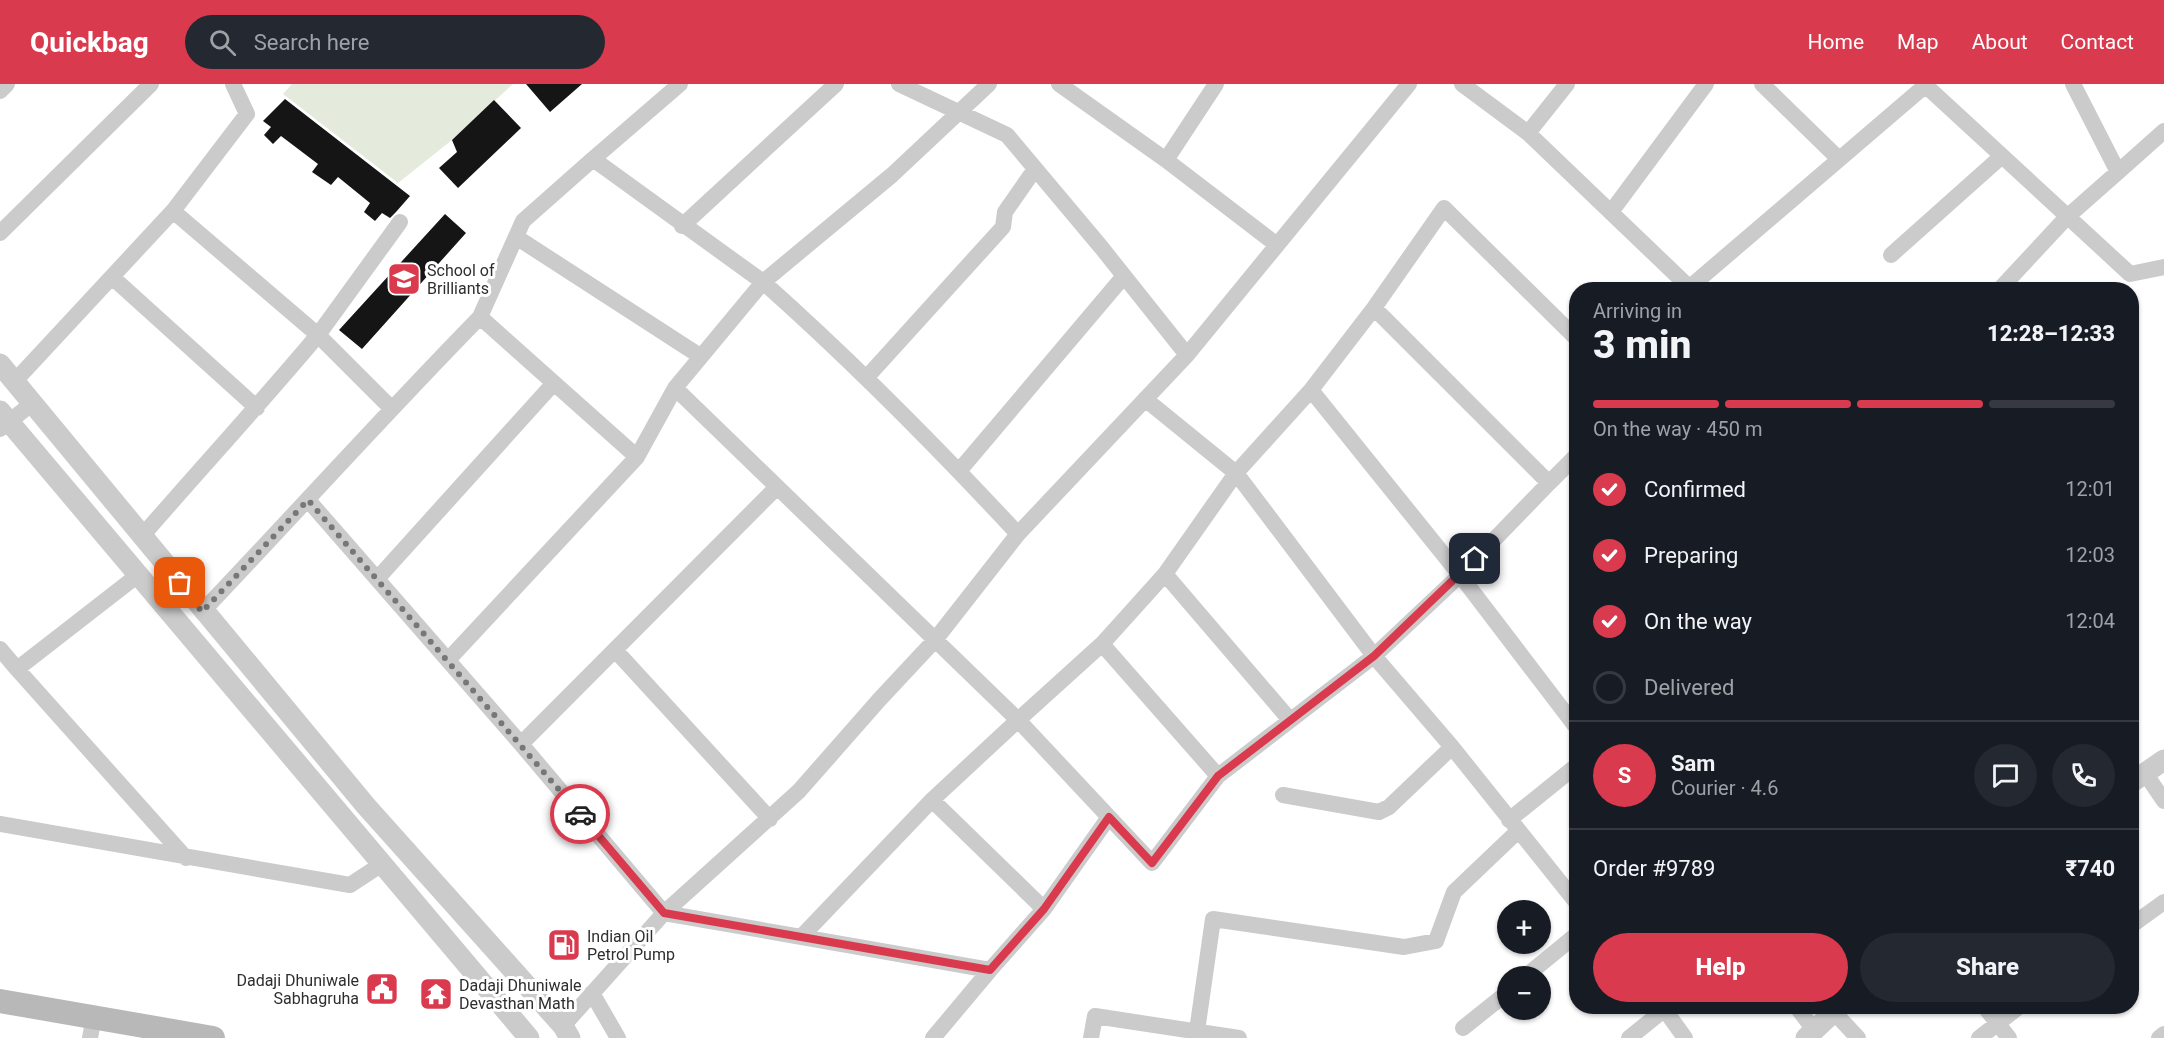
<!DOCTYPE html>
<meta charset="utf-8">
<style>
:root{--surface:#171b24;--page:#242831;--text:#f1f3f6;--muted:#9ea1a6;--line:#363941;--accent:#da3a4e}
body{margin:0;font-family:Roboto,sans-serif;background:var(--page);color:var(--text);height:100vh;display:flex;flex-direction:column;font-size:22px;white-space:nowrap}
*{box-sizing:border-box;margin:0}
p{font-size:20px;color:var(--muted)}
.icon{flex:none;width:33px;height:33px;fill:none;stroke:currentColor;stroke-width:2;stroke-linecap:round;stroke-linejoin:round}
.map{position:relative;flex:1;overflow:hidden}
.details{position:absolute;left:1569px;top:198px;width:570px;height:732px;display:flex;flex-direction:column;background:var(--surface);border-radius:24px;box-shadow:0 2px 4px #0004}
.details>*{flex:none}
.controls{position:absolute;left:1497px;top:816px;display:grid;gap:12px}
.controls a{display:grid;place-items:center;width:54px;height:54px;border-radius:50%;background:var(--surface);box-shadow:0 2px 4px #0004;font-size:30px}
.pin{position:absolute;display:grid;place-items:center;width:51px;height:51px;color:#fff;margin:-26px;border-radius:12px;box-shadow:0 3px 9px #0006}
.courier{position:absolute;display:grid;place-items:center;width:60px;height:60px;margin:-30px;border:4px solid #da3a4e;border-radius:50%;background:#fff;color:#222;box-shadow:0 2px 8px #0007}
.headline em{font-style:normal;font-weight:800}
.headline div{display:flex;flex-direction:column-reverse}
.headline{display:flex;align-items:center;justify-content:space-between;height:102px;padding:0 24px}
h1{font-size:39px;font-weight:800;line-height:45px}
.bar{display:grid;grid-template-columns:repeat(4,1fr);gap:9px 6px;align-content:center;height:72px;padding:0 24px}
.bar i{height:8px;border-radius:4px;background:var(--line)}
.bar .active{background:var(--accent)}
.bar p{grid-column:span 4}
.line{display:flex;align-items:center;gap:15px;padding:0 24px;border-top:2px solid var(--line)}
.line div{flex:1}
.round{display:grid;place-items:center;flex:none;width:63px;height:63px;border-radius:32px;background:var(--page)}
ol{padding:0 24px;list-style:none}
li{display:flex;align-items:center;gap:18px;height:66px}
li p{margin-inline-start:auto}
li .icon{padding:6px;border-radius:50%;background:var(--accent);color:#fff;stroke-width:4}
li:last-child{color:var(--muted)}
li i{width:33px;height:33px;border:3px solid var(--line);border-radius:50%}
.action{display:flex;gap:12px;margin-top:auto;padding:12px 24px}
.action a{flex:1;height:69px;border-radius:36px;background:var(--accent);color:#fff;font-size:24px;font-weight:800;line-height:69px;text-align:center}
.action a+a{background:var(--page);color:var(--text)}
header{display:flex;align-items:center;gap:36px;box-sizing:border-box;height:84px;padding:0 30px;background:var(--accent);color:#fff}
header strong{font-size:28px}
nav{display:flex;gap:33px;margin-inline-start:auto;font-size:21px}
.search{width:420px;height:54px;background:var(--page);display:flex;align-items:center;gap:15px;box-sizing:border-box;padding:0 21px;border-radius:33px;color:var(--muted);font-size:22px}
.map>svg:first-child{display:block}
.green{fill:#e4eadc}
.building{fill:#151515}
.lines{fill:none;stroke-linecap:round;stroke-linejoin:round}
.minor{stroke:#cbcbcb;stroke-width:16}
.tertiary{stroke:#cbcbcb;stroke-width:21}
.secondary{stroke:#b8b8b8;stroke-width:24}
.done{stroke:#777;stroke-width:6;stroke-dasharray:0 10.8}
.route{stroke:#da3a4e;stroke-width:8}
.labels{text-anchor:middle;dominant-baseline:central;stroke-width:6;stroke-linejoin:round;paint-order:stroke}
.poi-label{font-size:16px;fill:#2e2e2e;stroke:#fff;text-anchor:start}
</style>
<header>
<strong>Quickbag</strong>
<div class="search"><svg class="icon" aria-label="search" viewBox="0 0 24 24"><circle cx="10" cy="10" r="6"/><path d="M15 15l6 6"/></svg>Search here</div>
<nav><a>Home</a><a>Map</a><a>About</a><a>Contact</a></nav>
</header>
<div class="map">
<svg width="2164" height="954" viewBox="0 0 2164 954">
<rect width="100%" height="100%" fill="#fff"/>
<path class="green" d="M292 0H513L452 56 398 99 283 10Z"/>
<path class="building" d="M526 0H582L550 28Z
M285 15 410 112 396 128 390 134 382 129 375 137 364 128 370 119 338 93 331 101 312 88 318 80 281 52 273 60 264 51 271 43 263 37Z
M494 16 521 44 458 104 439 84 457 68 452 56Z
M445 130 466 149 362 265 339 246Z"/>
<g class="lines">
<path class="minor" d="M899 0 1007 51 1101 163 1187 271 1018 450
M1059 0 1166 76 1216 0
M1462 0 1528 49 1692 206
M1762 0 1839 75
M1924 0 2130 190 2164 183
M0 7 7 0
M1528 49 1567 0
M593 75 680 0
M1166 76 1277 161
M2118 88 2164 47
M1611 128 1706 0
M682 142 836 0
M0 149 151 0
M516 153 700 272
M1891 171 2002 72
M112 193 257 324
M1690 203 1926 1
M1999 206 2067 133 2118 88 2073 0
M480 233 523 137 593 75 763 198 892 91 989 0
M1576 254 1444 124 1374 224 1311 306 1460 491 1576 643
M1187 271 1409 0
M867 293 1003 143 1005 128 1035 85
M15 297 173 127 247 30 233 0
M1145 315 1236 389 1374 572 1452 663 1576 818
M391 324 318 251 400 138
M0 345 34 318
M959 387 1124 192
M1549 399 1576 372
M308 416 521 660 664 829 990 886 1044 825 932 716 1018 636 675 304
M143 451C201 384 261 319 318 251L173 127
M1165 490 1290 636
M377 495 554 299
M202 528C295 430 386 329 480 233L637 373 675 304 763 198C853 278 936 362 1018 450L935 556 879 616 799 707 664 829 563 942
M1102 560 1018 636 1152 779 1218 692 1374 572 1460 491 1549 399 1374 224
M0 565 17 585 138 491
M615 566 770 735
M448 576 637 373
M17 585 186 774
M521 660 777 403
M2145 689 2164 717
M1218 692 1102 560 1165 490 1236 389 1311 306
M1283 711 1379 728 1389 723 1452 663
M1509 736 1576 682
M0 740 350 801 382 780
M1044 825 1109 733
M2132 841 2164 818
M802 852 932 716
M1526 892 1576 851
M592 909 618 954
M1662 922 1685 954
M1796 922 1814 946
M1984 922 2009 954
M1833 927 1858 954
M1463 944 1508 908
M1197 947 1213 835 1404 863 1436 857 1454 808 1518 747
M90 954 94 932
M933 954 990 886
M1091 954 1095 932 1239 954
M1629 954 1665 925
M1979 954 2020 922
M2159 954 2164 950"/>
<path class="tertiary" d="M0 280 366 722 563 942 570 954
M0 327 529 954
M2132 698 2164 676
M1806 954 1840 922"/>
<path class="secondary" d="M0 917 213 954"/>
</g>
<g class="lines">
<path class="done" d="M180 499 202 528 308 416 580 730"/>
<path class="route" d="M580 730 664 829 990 886 1044 825 1109 733 1152 779 1218 692 1374 572 1475 475"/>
</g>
<defs>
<symbol id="school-square" viewBox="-11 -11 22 22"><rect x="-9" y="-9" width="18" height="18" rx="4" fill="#da3a4e" stroke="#fff"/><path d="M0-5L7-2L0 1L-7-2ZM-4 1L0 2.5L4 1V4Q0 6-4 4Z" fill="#fff"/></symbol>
<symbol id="fuel-square" viewBox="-11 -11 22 22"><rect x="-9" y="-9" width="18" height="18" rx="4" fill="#da3a4e" stroke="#fff"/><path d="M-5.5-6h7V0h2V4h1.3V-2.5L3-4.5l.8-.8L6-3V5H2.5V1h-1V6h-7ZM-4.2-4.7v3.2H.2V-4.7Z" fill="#fff"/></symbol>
<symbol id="civic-square" viewBox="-11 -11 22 22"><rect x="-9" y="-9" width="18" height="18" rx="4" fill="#da3a4e" stroke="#fff"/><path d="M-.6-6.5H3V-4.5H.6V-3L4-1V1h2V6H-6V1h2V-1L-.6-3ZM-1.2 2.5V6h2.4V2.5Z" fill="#fff"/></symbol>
<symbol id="temple-square" viewBox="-11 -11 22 22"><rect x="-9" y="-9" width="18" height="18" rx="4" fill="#da3a4e" stroke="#fff"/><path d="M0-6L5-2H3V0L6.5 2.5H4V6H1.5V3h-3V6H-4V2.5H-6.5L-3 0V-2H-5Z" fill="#fff"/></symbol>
</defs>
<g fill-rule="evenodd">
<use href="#school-square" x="385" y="176" width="38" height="38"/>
<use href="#fuel-square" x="545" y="842" width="38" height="38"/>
<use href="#civic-square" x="363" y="886" width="38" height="38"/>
<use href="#temple-square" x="417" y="891" width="38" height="38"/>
</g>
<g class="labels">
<g class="poi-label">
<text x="427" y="186">School of<tspan x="427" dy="18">Brilliants</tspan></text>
<text x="587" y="852">Indian Oil<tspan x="587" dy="18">Petrol Pump</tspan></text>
<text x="359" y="896" text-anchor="end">Dadaji Dhuniwale<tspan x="359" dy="18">Sabhagruha</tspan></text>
<text x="459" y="901">Dadaji Dhuniwale<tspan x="459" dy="18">Devasthan Math</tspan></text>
</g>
</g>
</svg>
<div class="controls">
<a>+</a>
<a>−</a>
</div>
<div class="pin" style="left:180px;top:499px;background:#ea580c"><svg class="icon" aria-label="bag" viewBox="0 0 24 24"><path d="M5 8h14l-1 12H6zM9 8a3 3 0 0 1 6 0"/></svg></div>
<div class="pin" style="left:1475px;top:475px;background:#1f2937"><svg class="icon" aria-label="home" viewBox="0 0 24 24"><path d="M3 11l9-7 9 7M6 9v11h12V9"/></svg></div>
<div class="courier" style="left:580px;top:730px"><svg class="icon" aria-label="car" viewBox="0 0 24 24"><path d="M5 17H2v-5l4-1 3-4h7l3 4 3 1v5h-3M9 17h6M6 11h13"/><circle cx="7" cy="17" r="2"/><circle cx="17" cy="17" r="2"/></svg></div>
<section class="details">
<div class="headline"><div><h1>3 min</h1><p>Arriving in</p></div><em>12:28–12:33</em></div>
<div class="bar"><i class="active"></i><i class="active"></i><i class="active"></i><i></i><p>On the way · 450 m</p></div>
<ol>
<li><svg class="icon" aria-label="check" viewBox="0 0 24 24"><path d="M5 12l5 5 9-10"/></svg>Confirmed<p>12:01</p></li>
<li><svg class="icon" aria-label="check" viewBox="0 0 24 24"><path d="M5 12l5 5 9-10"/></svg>Preparing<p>12:03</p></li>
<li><svg class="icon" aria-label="check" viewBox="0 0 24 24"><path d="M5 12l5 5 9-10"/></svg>On the way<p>12:04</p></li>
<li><i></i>Delivered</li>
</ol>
<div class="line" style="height:108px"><b class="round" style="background:var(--accent);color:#fff">S</b><div><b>Sam</b><p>Courier · 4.6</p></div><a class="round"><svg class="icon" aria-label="chat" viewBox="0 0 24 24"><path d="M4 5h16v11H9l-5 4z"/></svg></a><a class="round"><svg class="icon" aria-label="phone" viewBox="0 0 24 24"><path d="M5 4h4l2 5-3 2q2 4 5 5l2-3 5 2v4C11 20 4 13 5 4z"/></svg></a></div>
<div class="line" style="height:78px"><div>Order #9789</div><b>₹740</b></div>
<div class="action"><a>Help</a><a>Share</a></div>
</section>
</div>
